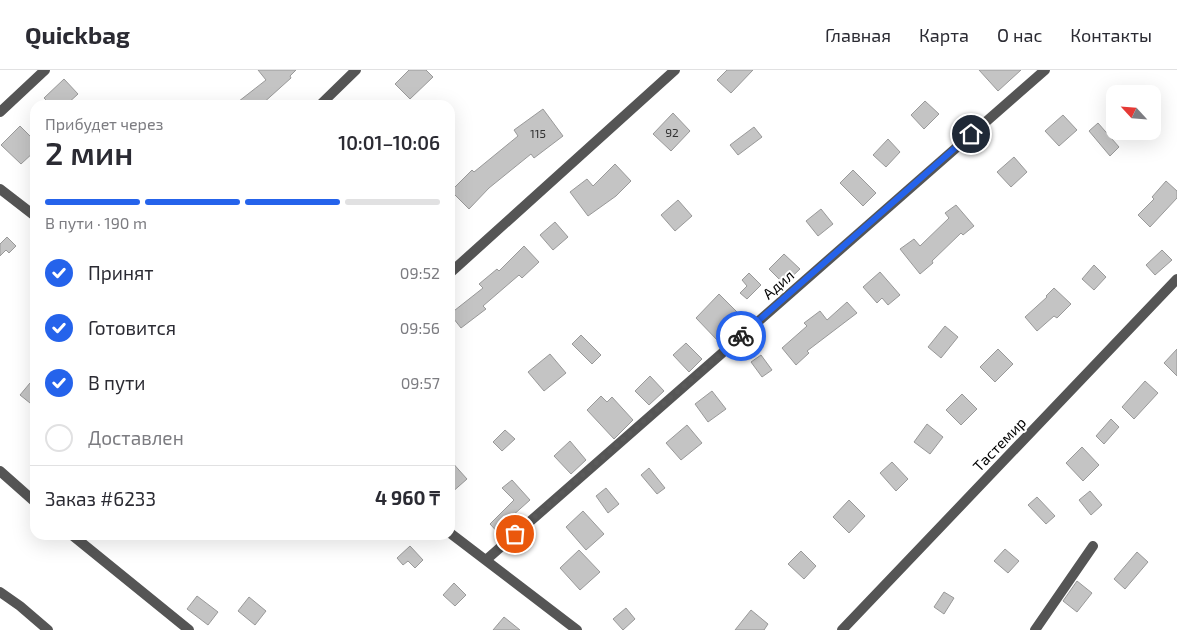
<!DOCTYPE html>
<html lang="ru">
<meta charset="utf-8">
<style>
:root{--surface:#fff;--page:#f7f7f7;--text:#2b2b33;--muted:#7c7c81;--line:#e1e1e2;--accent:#2563eb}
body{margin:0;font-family:"Exo 2",sans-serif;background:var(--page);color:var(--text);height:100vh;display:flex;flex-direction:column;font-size:19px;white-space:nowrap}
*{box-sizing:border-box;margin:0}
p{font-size:16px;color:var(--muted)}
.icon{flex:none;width:28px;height:28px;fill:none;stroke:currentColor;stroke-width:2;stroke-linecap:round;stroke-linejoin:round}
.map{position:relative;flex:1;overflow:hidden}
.panel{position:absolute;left:30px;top:30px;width:425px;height:440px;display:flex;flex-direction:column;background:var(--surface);border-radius:15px;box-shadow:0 5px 20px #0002}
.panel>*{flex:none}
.needle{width:32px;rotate:296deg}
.buttons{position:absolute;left:1106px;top:15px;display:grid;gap:10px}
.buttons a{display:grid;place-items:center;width:55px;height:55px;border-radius:10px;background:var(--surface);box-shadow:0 5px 20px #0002;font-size:25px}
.pin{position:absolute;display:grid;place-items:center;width:42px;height:42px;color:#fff;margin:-21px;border:2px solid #fff;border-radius:50%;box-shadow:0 1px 5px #0007}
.courier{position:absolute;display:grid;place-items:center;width:50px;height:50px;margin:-25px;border:4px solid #2563eb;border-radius:50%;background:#fff;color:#222;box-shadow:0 1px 6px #0007}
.headline em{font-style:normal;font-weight:600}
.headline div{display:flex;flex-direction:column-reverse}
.headline{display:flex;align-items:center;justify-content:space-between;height:85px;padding:0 15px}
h1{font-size:32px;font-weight:600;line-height:38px}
.bar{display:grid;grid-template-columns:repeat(4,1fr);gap:8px 5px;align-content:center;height:60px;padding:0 15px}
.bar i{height:6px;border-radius:4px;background:var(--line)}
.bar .on{background:var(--accent)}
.bar p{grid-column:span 4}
.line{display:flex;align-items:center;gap:12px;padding:0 15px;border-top:1px solid var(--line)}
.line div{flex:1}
ol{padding:0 15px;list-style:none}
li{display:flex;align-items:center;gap:15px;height:55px}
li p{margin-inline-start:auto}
li .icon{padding:5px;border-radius:50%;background:var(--accent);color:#fff;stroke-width:4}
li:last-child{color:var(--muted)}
li i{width:28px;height:28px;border:2px solid var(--line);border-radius:50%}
header{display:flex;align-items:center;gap:30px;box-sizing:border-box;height:70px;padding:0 25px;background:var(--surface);border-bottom:1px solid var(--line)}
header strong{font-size:24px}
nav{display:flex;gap:28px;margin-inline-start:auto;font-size:18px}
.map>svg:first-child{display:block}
.building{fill:#c4c4c4;stroke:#999}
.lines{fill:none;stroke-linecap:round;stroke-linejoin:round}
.minor{stroke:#555;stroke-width:10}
.done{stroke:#595959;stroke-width:5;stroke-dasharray:0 9}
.route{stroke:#2563eb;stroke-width:6}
.labels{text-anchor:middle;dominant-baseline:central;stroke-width:4;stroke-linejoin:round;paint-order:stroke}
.number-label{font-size:12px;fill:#313131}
.street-label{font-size:15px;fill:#000;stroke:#fff}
</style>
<header>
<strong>Quickbag</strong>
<nav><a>Главная</a><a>Карта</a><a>О нас</a><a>Контакты</a></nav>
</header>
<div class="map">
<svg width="1177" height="560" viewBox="0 0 1177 560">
<rect width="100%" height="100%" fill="#fff"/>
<path class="building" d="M258 0H296L290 6 291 8 261 35H234L266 10Z
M409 0H426L433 7 410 29 395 14Z
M727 0H753L731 23 717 10Z
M979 0H1021L998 21Z
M64 9 78 24 66 35H51L44 28Z
M925 31 939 44 924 59 911 45Z
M543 39 563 66 534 88 531 84 489 118 469 139 451 121 472 100 474 102 518 66 514 60Z
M673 43 690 61 671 81 653 64Z
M1063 45 1077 60 1059 76 1045 61Z
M1098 53 1119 77 1110 86 1089 61Z
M20 56 35 71V81L21 94 1 75Z
M754 57 762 67 738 85 730 75Z
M888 69 900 82 886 97 873 85Z
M1014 87 1027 102 1011 117 997 102Z
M615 94 631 111 616 126 588 146 570 122 587 109 593 116Z
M853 100 876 123 863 136 840 113Z
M1166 111 1177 121V128L1150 157 1138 145 1154 129 1152 127Z
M678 130 692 146 675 161 661 145Z
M956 135 974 156 963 165 961 163 932 191 933 193 920 204 900 179 914 169 920 176 949 148 945 143Z
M821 139 833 154 818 166 806 151Z
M555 152 568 167 553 180 540 165Z
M7 167 16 176 9 183 6 180 0 186V174Z
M524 176 539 192 522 208 519 205 483 236 486 239 461 258 450 244 483 218 479 214 497 199 499 201Z
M1162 180 1172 190 1155 205 1146 195Z
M784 184 800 199 784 214 769 199Z
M1094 195 1106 207 1094 220 1082 209Z
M880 202 900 225 888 235 882 228 877 233 863 217Z
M749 203 761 215 747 229 740 223 747 216 742 210Z
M1054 218 1071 234 1057 248 1054 246 1037 261 1025 247 1047 227 1046 226Z
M719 224 743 248 719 272 696 248Z
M847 232 857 243 807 281 809 283 796 295 782 278 807 256 804 253 820 241 827 250Z
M945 256 958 267 941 288 928 277Z
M581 265 601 285 592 294 572 274Z
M686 273 702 289 689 302 673 285Z
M998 279 1013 294 995 312 980 297Z
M1177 279V306L1164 293Z
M550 284 566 303 544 321 528 302Z
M761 285 772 300 762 307 751 292Z
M650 306 664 321 649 335 635 321Z
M1145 311 1158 323 1134 349 1122 337Z
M30 313 35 317V337L20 325Z
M712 321 726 339 708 352 695 334Z
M962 324 977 339 961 355 946 340Z
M601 326 607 332 612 327 633 350 614 369 587 340Z
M1111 349 1119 357 1104 374 1096 366Z
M927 354 943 367 930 384 914 372Z
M687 355 702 373 681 390 666 373Z
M505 360 515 369 502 381 493 372Z
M570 371 586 390 571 404 554 386Z
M1082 377 1099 395 1083 411 1066 393Z
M450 390 467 409 450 424Z
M892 392 908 409 896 421 880 403Z
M649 398 665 418 657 424 641 405Z
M512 410 530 430 511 447 517 453 502 467 490 454 514 430 502 418Z
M606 418 619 434 608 443 596 426Z
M1090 421 1102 435 1091 445 1079 430Z
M1037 427 1055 446 1046 454 1028 435Z
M849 430 865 446 849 463 833 447Z
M583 441 604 464 586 480 566 457Z
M410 476 423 490 415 498 408 491 403 495 397 488Z
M1005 479 1019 491 1008 503 994 491Z
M579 480 600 502 580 520 560 498Z
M801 481 816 496 804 509 788 494Z
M1137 482 1148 492 1125 519 1114 509Z
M1077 511 1092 523 1077 542 1063 531Z
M454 513 466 525 455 536 443 525Z
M944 522 954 528 944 544 934 537Z
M197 526 218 542 208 555 187 539Z
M249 527 266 541 255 555 238 541Z
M626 538 635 549 623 560 613 549Z
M751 540 768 554 764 560H735Z
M504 547 520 560H493Z"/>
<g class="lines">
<path class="minor" d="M320 35 356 0
M0 42 45 0
M0 119 35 146
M450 203 675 0
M0 401 35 432
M450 463 577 560
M72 465 189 560
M486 490 1045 0
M0 522 20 536 48 560
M842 560 1177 209
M1035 560 1093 476"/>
</g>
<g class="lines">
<path class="done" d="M515 464 741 266"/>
<path class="route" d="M741 266 971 64"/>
</g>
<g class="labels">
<g class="number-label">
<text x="672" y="62">92</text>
<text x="538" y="63">115</text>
</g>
<g class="street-label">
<text transform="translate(778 214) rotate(-41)">Адил</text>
<text transform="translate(999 374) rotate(-46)">Тастемир</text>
</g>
</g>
</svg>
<div class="buttons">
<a><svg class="needle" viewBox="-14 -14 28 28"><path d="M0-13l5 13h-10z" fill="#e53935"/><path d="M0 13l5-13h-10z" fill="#7c7c81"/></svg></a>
</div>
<div class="pin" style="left:515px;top:464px;background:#ea580c"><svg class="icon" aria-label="bag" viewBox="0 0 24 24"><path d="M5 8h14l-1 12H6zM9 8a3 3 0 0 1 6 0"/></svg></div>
<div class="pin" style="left:971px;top:64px;background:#1f2937"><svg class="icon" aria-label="home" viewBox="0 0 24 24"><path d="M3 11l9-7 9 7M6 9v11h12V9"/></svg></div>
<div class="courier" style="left:741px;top:266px"><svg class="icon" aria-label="bike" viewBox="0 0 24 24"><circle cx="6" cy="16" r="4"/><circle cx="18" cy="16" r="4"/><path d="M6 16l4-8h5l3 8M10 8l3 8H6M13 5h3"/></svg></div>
<section class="panel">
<div class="headline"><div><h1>2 мин</h1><p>Прибудет через</p></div><em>10:01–10:06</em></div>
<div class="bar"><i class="on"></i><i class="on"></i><i class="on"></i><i></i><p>В пути · 190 m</p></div>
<ol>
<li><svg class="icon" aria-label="check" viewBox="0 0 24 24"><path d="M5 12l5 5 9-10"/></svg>Принят<p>09:52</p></li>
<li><svg class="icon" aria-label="check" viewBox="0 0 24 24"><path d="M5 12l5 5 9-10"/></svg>Готовится<p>09:56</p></li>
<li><svg class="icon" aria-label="check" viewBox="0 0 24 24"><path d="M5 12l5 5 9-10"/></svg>В пути<p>09:57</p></li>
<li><i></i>Доставлен</li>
</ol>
<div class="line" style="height:65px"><div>Заказ #6233</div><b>4 960 ₸</b></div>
</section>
</div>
